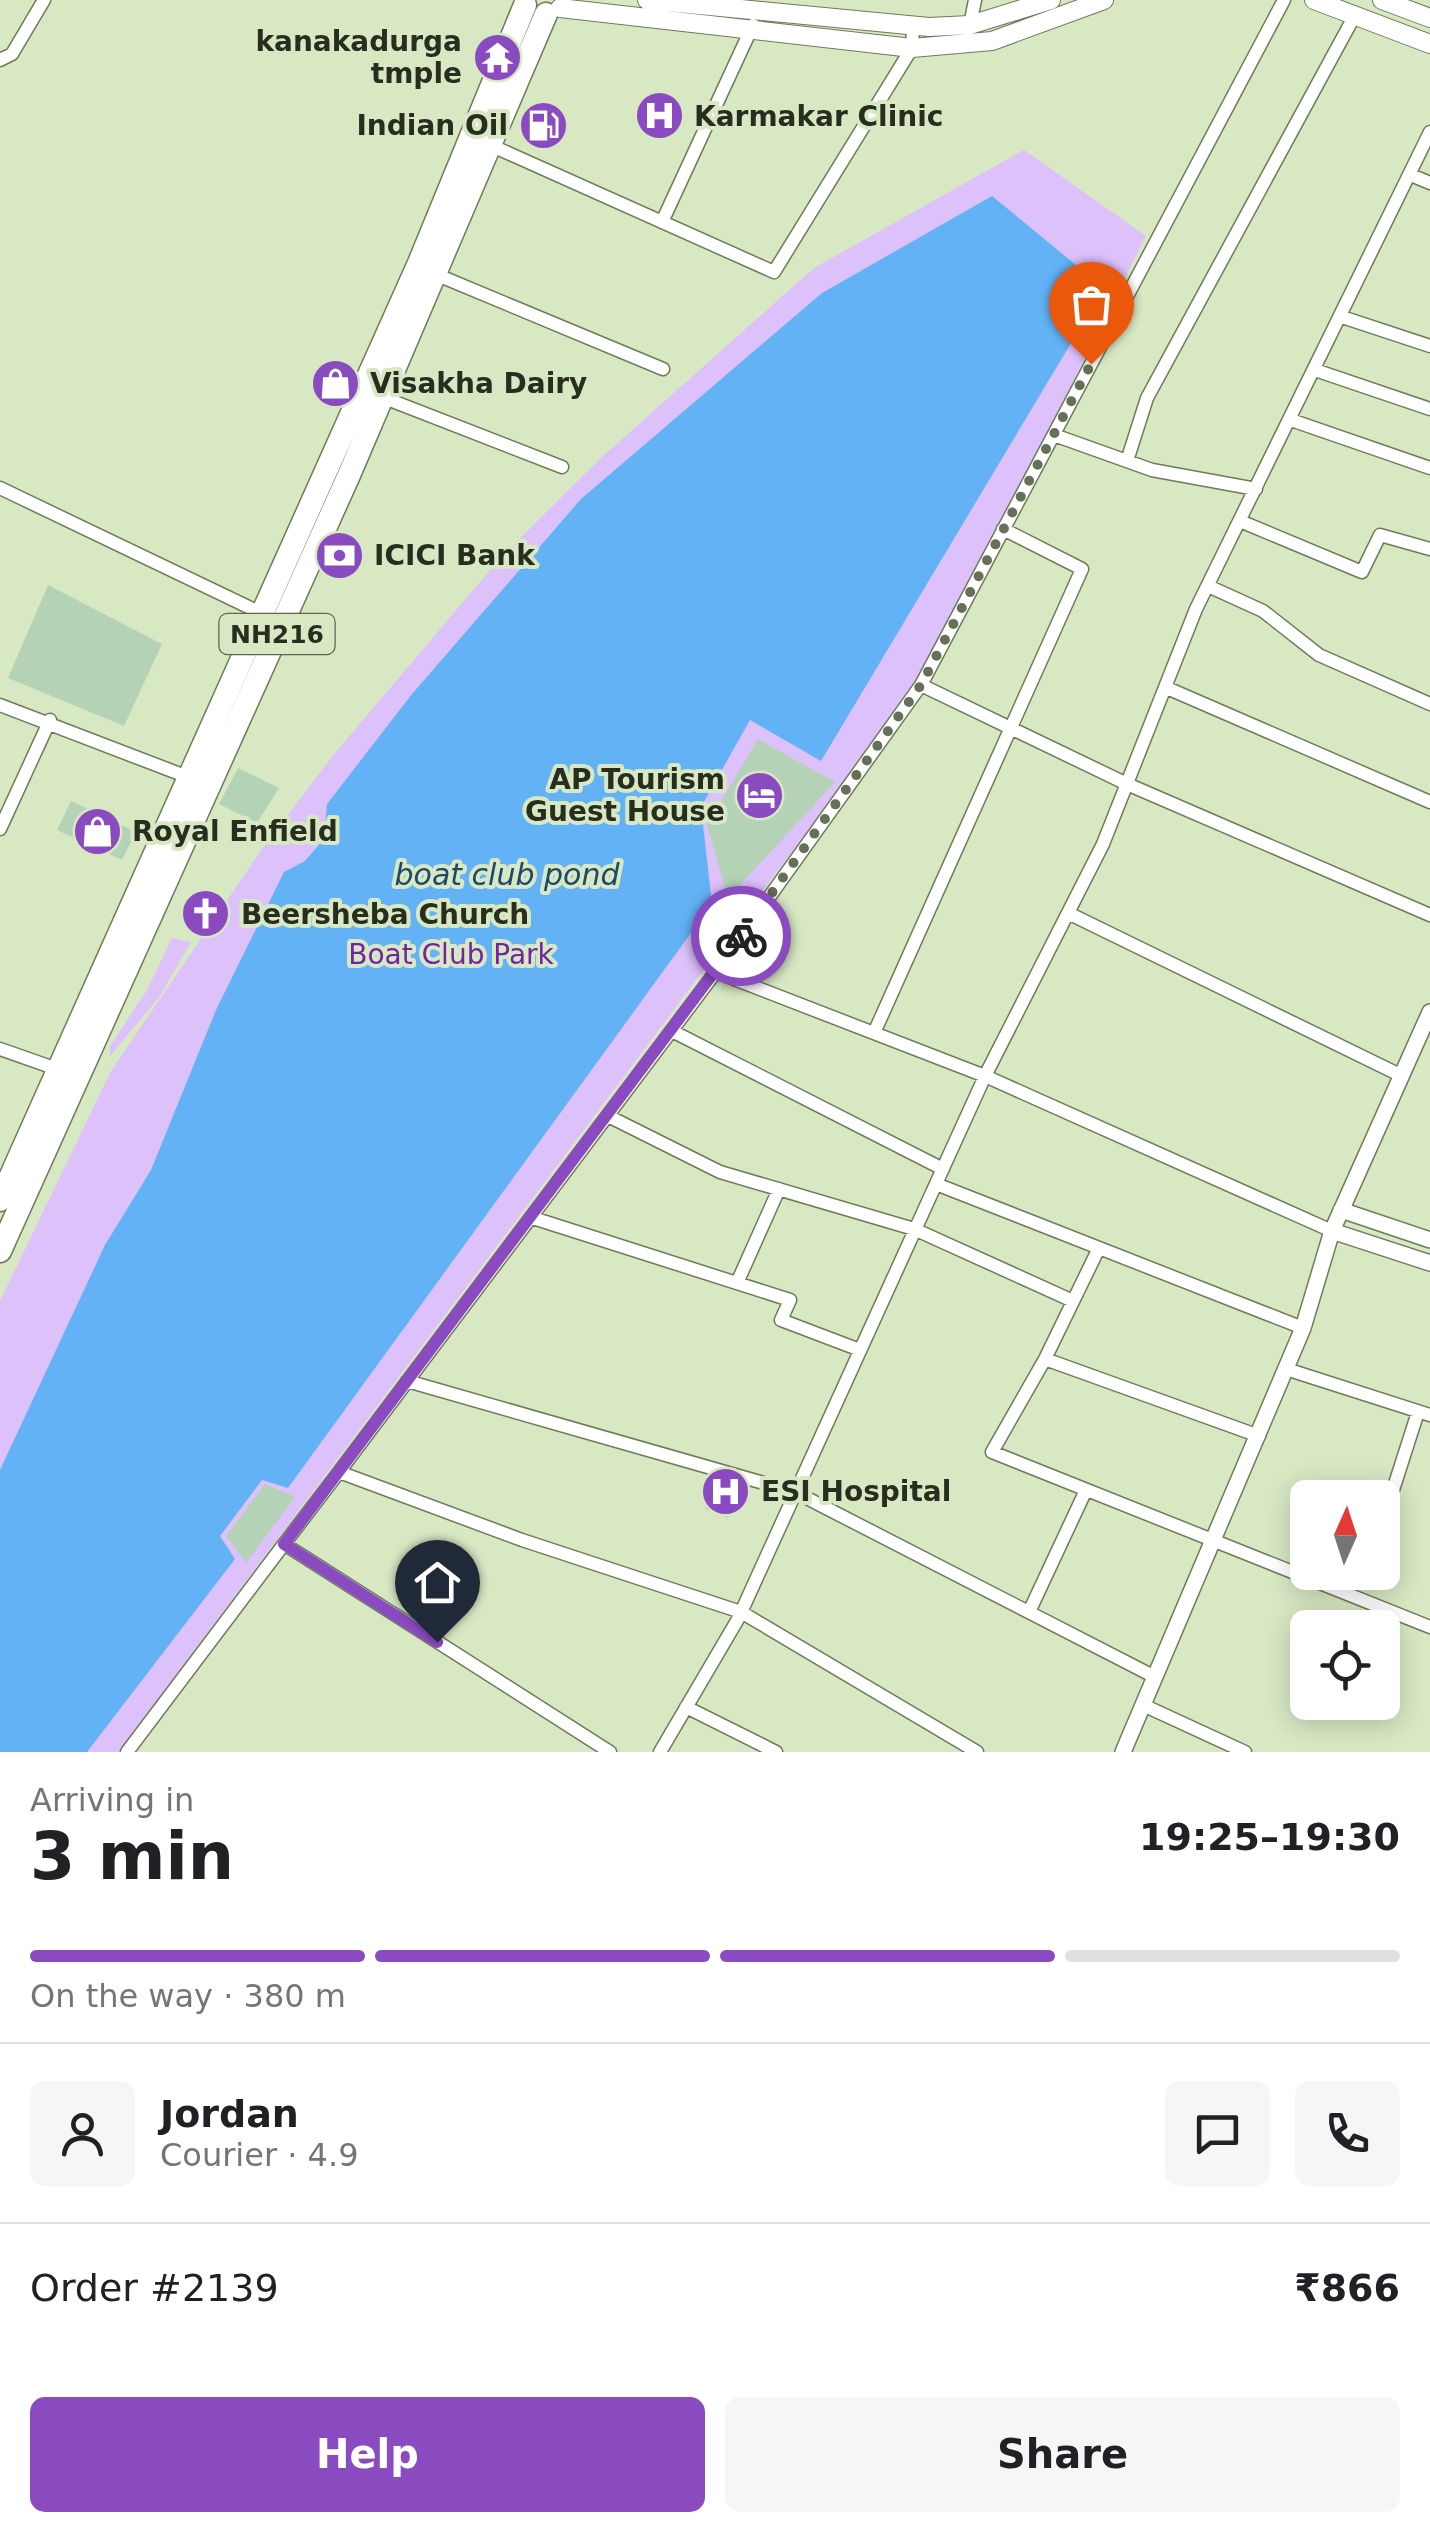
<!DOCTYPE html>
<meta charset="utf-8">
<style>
:root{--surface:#fff;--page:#f6f6f6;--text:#202124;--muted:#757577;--line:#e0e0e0;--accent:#8b4bc0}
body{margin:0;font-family:"DejaVu Sans",sans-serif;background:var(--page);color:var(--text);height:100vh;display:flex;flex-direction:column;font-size:38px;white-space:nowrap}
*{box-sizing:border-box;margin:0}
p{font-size:32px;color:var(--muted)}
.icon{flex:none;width:55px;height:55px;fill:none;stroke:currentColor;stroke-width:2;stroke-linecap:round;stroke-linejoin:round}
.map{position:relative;height:1752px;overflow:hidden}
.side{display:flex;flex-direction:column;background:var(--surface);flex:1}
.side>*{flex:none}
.needle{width:65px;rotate:3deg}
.buttons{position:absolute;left:1290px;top:1480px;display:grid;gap:20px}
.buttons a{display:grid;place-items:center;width:110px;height:110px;border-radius:15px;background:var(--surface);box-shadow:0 5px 25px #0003;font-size:50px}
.pin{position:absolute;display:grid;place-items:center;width:85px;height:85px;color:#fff;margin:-102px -42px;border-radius:50% 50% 50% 0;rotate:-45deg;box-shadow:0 0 10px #0007}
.pin .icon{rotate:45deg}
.courier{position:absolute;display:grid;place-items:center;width:100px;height:100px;margin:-50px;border:8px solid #8b4bc0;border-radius:50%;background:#fff;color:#222;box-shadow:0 2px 12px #0007}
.summary em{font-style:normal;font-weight:600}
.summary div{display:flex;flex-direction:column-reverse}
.summary{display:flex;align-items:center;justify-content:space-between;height:170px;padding:0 30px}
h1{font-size:65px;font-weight:600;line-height:75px}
.bar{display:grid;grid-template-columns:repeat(4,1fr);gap:15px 10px;align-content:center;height:120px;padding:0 30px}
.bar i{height:12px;border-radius:8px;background:var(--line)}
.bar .on{background:var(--accent)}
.bar p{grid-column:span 4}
.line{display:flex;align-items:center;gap:25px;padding:0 30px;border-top:2px solid var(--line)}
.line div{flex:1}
.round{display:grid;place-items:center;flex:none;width:105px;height:105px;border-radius:15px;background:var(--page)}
.cta{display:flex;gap:20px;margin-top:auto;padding:20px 30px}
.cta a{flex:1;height:115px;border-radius:15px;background:var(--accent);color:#fff;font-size:40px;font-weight:600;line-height:115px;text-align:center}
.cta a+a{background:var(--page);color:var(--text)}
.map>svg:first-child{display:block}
.green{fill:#ddc1fb}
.water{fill:#63b2f6}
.building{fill:#b4d3b6}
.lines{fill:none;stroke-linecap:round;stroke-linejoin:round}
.minor-casing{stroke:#6d7b59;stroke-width:15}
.tertiary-casing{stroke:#6d7b59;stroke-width:18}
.secondary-casing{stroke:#6d7b59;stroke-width:20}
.trunk-casing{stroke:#6d7b59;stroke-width:25}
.minor{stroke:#fff;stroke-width:12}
.tertiary{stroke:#fff;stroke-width:15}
.secondary{stroke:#fff;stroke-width:18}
.trunk{stroke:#fff;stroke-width:22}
.done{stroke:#666f58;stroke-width:10;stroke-dasharray:0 18}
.route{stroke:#8b4bc0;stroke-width:12}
.labels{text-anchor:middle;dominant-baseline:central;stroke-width:8;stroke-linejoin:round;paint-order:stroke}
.shield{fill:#d8e8c3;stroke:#5d6650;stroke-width:2.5}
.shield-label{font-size:25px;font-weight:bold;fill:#282e1f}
.poi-label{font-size:28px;font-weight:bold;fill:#282e1f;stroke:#d8e8c3;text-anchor:start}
.park-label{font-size:28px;fill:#6e26a1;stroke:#d8e8c3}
.water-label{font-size:30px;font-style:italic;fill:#1e486a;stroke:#d8e8c3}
</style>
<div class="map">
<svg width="1430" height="1752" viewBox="0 0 1430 1752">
<rect width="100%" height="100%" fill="#d8e8c3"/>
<path class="green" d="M1024 150 1146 236 931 666 118 1752H0V1301L111 1071 262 849 335 753 503 555 602 457 814 268Z
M172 938 191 942 160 996 110 1056V1046L147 990Z"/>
<path class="water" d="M992 196 1104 288 821 761 750 720 701 807 712 904 288 1488 262 1480 220 1536 235 1559 87 1752H0V1470L105 1245 151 1170 216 1010 284 872 305 861 324 839 327 804 412 694 581 499 822 293Z"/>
<path class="building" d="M650 94 684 110 672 133 638 117Z
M48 585 162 644 124 726 8 678Z
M758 739 835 782 728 898 707 825Z
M238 768 279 788 257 823 219 804Z
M71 801 136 832 122 860 57 830Z
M719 1474 742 1483 728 1518 705 1509Z
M265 1484 295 1497 246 1563 226 1536Z"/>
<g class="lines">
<defs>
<path id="minor" d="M970 25 975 0
M0 60 12 54 44 0
M490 145 774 272 912 48 913 27
M1411 175 1430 183
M662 222 753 25
M435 274 663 369
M1342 317 1430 346
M1315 370 1430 409
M382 397 562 467
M1291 420 1430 468
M1054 435 1152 470 1256 489
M1127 461 1147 398 1355 15
M0 488 263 614
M1240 521 1362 572 1380 535 1430 549
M1208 586 1263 611 1319 655 1430 704
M921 685 1127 784 1430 915
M1167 688 1430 802
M0 705 193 779
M0 829 50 720
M1068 913 1400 1075
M716 972 985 1076 1332 1231
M672 1031 943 1169
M874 1033 1082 569 1003 529
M0 1049 57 1069
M608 1116 720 1172 914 1229 1073 1301
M936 1184 1303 1328
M533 1218 790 1300 781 1320 860 1350
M737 1283 779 1189
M1045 1359 1098 1250
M1286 1369 1430 1415
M407 1381 795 1492 1155 1677
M1259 1436 1045 1359 992 1452 1430 1627
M339 1472 284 1544 610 1752
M1393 1490 1418 1412
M1029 1612 1086 1490
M1143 1705 1245 1752
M686 1707 776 1752
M127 1752 284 1544
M660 1752 738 1619 985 1076 1103 844 1196 609 1430 132
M977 1752 741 1612 522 1540 339 1472 712 977 921 685 1284 0"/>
<path id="tertiary" d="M1341 1210 1430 1240
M1332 1231 1430 1263
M1123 1752 1303 1328 1332 1231 1430 1012"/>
<path id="secondary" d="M647 0 929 27 970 25 1051 0
M1314 0 1430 44
M1382 0 1430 18
M560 8 912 48 992 41 1104 0"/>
<path id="trunk" d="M0 1200 419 263 525 5
M0 1251 349 475 546 14"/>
</defs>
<use href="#minor" class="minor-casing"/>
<use href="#tertiary" class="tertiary-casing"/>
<use href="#secondary" class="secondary-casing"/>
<use href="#trunk" class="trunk-casing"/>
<use href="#minor" class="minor"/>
<use href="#tertiary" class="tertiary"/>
<use href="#secondary" class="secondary"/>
<use href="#trunk" class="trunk"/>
</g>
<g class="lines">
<path class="done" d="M741 936 921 685 1091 364"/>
<path class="route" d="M437 1642 284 1544 741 936"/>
</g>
<defs>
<symbol id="temple-disc" viewBox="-11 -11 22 22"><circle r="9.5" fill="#8b4bc0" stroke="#d8e8c3"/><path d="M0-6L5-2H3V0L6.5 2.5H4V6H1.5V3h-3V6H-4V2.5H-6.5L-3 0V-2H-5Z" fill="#fff"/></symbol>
<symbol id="hospital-disc" viewBox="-11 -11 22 22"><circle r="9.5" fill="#8b4bc0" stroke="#d8e8c3"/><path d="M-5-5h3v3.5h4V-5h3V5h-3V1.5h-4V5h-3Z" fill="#fff"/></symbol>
<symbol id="fuel-disc" viewBox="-11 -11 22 22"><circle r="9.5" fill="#8b4bc0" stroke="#d8e8c3"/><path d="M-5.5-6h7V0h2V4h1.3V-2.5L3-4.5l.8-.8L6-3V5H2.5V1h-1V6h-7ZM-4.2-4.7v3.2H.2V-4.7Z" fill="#fff"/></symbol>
<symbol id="shop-disc" viewBox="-11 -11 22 22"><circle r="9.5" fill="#8b4bc0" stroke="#d8e8c3"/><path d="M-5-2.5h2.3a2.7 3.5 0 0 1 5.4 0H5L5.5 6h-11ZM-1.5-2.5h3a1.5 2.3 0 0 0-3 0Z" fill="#fff"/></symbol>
<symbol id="bank-disc" viewBox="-11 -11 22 22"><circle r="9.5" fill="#8b4bc0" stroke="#d8e8c3"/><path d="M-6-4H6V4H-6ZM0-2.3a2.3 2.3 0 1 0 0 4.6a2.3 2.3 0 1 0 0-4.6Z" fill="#fff"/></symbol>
<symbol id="hotel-disc" viewBox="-11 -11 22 22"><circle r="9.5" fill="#8b4bc0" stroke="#d8e8c3"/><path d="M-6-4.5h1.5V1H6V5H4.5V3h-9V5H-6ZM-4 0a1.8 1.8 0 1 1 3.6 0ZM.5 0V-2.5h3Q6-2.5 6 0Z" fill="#fff"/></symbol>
<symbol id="church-disc" viewBox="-11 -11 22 22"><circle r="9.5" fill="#8b4bc0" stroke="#d8e8c3"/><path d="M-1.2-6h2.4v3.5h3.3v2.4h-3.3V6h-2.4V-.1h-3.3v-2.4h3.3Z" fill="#fff"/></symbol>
</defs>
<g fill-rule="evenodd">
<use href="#temple-disc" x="470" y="30" width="55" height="55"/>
<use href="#hospital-disc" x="632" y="88" width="55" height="55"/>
<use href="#fuel-disc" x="516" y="98" width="55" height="55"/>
<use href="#shop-disc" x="308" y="356" width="55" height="55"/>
<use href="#bank-disc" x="312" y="528" width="55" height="55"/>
<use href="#hotel-disc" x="732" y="768" width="55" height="55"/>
<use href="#shop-disc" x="70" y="804" width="55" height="55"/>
<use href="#church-disc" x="178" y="886" width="55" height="55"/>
<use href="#hospital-disc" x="698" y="1464" width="55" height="55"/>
</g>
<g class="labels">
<rect class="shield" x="219.5" y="614" width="115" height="40" rx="8"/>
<g class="shield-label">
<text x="277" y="634">NH216</text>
</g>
<g class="poi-label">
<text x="462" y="41" text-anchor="end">kanakadurga<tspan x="462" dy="32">tmple</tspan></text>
<text x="694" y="116">Karmakar Clinic</text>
<text x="508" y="125" text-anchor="end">Indian Oil</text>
<text x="370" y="383">Visakha Dairy</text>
<text x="374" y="555">ICICI Bank</text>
<text x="725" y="779" text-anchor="end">AP Tourism<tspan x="725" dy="32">Guest House</tspan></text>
<text x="132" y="831">Royal Enfield</text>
<text x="241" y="914">Beersheba Church</text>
<text x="761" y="1491">ESI Hospital</text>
</g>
<g class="park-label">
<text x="451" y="954">Boat Club Park</text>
</g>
<g class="water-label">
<text x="507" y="874">boat club pond</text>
</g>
</g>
</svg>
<div class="buttons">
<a><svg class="needle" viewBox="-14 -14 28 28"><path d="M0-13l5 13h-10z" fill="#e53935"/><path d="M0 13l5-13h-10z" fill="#757577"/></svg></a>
<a><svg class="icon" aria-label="locate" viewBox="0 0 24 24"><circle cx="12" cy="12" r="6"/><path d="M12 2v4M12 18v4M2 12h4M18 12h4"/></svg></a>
</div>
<div class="pin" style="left:1091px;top:364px;background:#ea580c"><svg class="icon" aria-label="bag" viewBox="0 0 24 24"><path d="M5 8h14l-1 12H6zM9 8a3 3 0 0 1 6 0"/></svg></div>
<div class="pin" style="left:437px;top:1642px;background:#1f2937"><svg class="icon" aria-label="home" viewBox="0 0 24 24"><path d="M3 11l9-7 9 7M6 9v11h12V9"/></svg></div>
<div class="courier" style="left:741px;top:936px"><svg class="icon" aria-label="bike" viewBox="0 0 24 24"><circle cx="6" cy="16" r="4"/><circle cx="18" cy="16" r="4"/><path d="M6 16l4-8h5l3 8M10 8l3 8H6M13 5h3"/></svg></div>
</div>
<section class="side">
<div class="summary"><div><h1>3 min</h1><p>Arriving in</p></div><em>19:25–19:30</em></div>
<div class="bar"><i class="on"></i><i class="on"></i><i class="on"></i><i></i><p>On the way · 380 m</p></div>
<div class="line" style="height:180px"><a class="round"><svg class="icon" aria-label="person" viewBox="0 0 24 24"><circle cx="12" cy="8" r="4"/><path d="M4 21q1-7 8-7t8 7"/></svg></a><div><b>Jordan</b><p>Courier · 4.9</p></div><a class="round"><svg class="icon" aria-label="chat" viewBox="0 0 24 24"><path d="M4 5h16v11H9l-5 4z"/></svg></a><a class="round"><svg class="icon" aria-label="phone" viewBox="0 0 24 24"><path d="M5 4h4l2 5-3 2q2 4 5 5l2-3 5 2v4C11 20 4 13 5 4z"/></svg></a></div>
<div class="line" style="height:130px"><div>Order #2139</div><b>₹866</b></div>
<div class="cta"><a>Help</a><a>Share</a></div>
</section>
